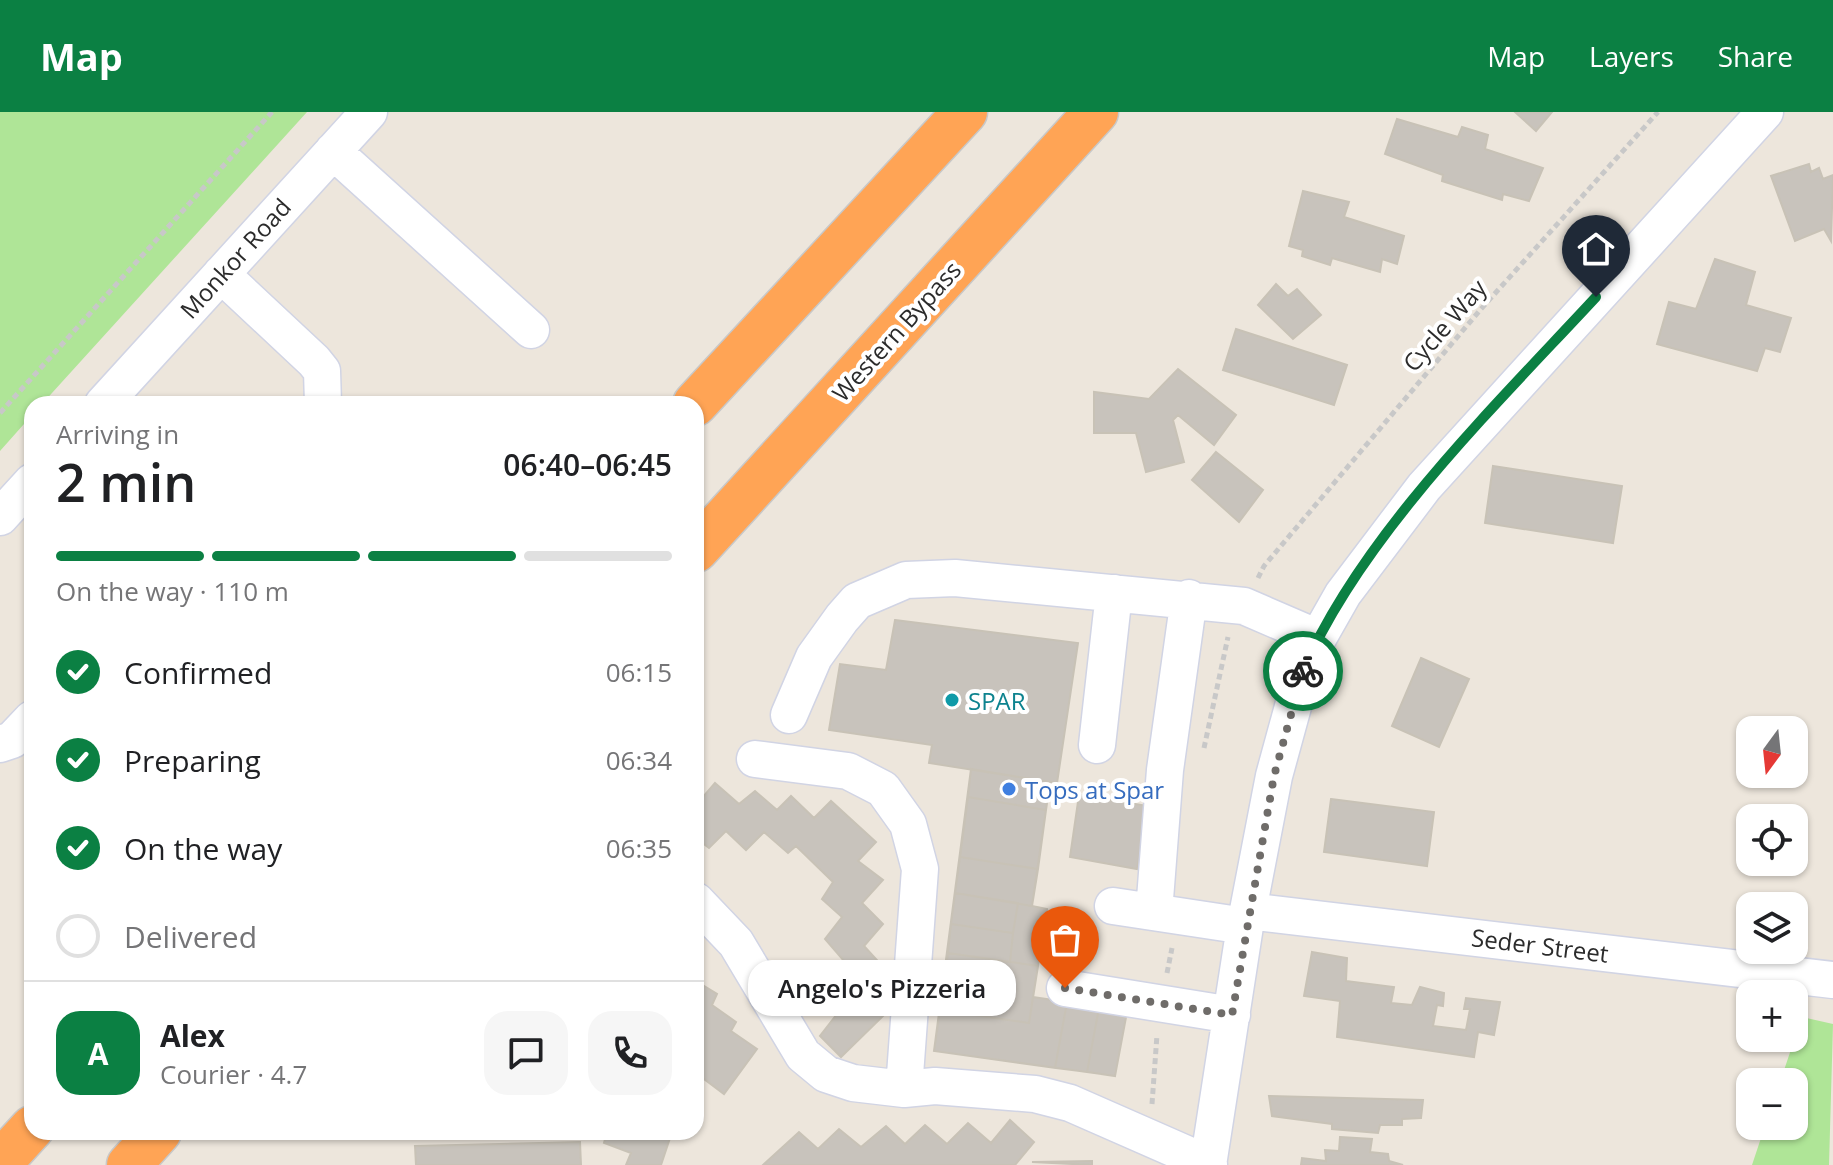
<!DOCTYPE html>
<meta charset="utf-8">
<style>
:root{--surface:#fff;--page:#f6f6f6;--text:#202124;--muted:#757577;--line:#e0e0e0;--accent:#0b8043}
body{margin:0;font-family:"Open Sans",sans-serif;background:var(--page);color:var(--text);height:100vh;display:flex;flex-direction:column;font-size:30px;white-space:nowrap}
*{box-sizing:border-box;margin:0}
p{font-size:26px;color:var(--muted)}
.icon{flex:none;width:44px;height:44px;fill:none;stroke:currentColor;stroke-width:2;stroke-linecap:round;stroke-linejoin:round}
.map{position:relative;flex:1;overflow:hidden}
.sheet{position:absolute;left:24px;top:284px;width:680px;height:744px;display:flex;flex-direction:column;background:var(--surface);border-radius:24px;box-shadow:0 2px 6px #0004}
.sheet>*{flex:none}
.needle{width:52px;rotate:195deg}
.fabs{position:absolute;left:1736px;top:604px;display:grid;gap:16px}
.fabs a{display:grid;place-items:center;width:72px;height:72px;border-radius:16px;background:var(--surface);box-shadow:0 2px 6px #0004;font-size:40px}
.pin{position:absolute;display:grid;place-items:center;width:68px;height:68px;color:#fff;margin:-82px -34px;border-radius:50% 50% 50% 0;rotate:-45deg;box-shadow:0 0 8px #0007}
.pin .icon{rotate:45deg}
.courier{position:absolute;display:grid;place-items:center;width:80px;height:80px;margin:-40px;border:6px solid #0b8043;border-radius:50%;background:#fff;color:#222;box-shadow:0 2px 10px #0007}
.bubble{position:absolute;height:56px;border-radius:24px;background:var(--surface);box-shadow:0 2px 6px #0004;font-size:26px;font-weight:600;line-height:56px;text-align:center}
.headline em{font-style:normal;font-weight:600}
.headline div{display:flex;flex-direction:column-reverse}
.headline{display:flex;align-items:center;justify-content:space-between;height:136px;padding:0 32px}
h1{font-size:52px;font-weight:600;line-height:60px}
.bar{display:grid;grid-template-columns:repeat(4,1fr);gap:12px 8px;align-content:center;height:96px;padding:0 32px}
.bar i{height:10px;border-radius:6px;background:var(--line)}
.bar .selected{background:var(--accent)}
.bar p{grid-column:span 4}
.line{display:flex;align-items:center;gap:20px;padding:0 32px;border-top:2px solid var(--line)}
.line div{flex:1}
.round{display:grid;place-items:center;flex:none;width:84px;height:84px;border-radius:24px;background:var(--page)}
ol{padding:0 32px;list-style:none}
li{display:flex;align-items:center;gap:24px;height:88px}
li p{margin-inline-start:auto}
li .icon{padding:8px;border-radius:50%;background:var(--accent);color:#fff;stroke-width:4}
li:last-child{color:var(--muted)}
li i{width:44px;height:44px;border:4px solid var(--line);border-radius:50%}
header{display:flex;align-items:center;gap:48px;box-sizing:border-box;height:112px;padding:0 40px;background:var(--accent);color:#fff}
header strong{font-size:38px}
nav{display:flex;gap:44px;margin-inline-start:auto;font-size:28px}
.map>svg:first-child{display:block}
.green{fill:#afe597}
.building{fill:#c8c3bc;stroke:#c8c2b6;stroke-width:2}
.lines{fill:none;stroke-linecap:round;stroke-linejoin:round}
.minor-casing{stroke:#d1d4e4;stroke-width:39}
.highway-casing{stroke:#c8c8c8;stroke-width:47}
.path{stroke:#c8c8c8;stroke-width:5;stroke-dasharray:6 4;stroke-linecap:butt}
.minor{stroke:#fff;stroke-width:36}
.highway{stroke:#ffa455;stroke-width:44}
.done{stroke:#6f6c69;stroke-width:8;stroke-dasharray:0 14.4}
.route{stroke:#0b8043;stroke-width:10}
.culture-dot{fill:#0f9aa8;stroke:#fff;stroke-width:3}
.shop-dot{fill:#3f7fe0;stroke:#fff;stroke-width:3}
.labels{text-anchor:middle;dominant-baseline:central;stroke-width:8;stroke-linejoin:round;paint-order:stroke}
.street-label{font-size:24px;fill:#2b2b2b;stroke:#fff}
.culture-label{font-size:24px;fill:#0d838f;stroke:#fff;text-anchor:start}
.shop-label{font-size:24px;fill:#366cbe;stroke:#fff;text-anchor:start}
</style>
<header>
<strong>Map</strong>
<nav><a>Map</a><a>Layers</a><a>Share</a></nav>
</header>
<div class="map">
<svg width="1833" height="1053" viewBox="0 0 1833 1053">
<rect width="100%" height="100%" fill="#ede6dc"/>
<path class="green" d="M0 0H307L42 292H32V303L0 339Z
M1802 905 1833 912 1829 1053H1752L1765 1014H1794V970H1780Z"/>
<path class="building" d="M1515 0H1552L1536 19Z
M1397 7 1458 25 1462 15 1488 23 1485 37 1543 56 1529 89 1503 82 1502 88 1442 69 1443 63 1385 42Z
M1809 52 1811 60 1819 56 1823 67 1833 63 1831 129 1824 117 1795 129 1771 64Z
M1303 79 1349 90 1344 105 1404 124 1397 152 1382 147 1380 160 1332 146 1330 153 1302 144 1303 138 1289 134Z
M1715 147 1755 160 1746 193 1791 206 1780 240 1765 236 1757 259 1657 232 1669 190 1696 197Z
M1276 172 1288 184 1297 177 1321 203 1293 227 1258 193Z
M1236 217 1347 253 1334 293 1223 258Z
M1178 257 1236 303 1214 333 1178 303 1173 308 1184 350 1146 360 1136 321H1094V280L1149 287Z
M1216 340 1263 378 1239 410 1192 368Z
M1493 354 1622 374 1613 431 1485 411Z
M895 508 1078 531 1057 671 929 651 932 633 829 618 840 552 886 558Z
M1421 546 1469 567 1439 635 1392 614Z
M971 657 1050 670 1032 794 1047 797 1033 885 1127 900 1115 964 934 939Z
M971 657 1050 670 1046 698 968 685Z
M715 671 739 692 755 679 777 698 791 684 814 706 831 689 876 730 858 749 883 768 862 791 883 812 864 834 885 857 862 880 885 902 841 945 820 924 844 893 824 872 845 850 825 827 842 805 822 787 833 770 796 734 788 741 764 720 746 738 726 719 709 736 696 726V693Z
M1079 683 1148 694 1137 757 1070 745Z
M968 685 1046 698 1038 757 960 745Z
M1331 687 1434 700 1427 754 1324 740Z
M960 745 1038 757 1032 794 955 781Z
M955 781 1018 791 1013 821 951 812Z
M951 812 1013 821 1010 850 948 841Z
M1312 840 1347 846 1346 869 1394 875 1391 891 1412 893 1420 875 1444 881 1443 894 1437 893 1433 914 1466 918 1470 897H1464L1466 886 1500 890 1494 923 1478 920 1474 945 1337 925 1340 889 1304 884Z
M948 841 1038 854 1029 911 940 898Z
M696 869 717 882 712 893 736 910 731 919 757 937 724 982 696 961Z
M1033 885 1067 890 1055 956 934 939 940 898 1029 911Z
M1067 890 1099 896 1087 960 1055 956Z
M1099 896 1127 900 1115 964 1087 960Z
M1269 984 1423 988 1421 1006 1402 1007V1013H1380L1378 1021 1332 1017V1012L1272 1004Z
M1010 1008 1034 1030 1015 1053H763L799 1020 818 1037 839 1017 861 1035 886 1014 905 1032 925 1013 947 1032 968 1011 991 1031Z
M607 1020H672L661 1053H626L631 1041 604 1031Z
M1340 1025 1372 1027 1370 1040 1388 1042 1389 1049 1403 1053H1301L1302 1046 1326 1049 1325 1038 1339 1039Z
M580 1030 581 1053H416L415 1034Z
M1092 1049V1053L1032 1050Z"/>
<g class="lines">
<defs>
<path id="minor" d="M333 39 531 218
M221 162 314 249 322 259 323 292
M103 292 369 0
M0 405 32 370
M789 603 814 545 842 506 857 489 906 468 955 466 1244 494 1318 526
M0 632 12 628 32 607
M1097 633 1114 481
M755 647 848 659 883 677 908 712 920 757 904 977
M696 789 736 831 803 943 826 962 853 971 904 977 935 974 1035 982 1070 991 1209 1052
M1113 794 1245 814
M1248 799 1833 868
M1154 800 1165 658 1189 486
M1065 876 1232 903
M1208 1053 1245 814 1274 664 1303 558 1318 526 1343 482 1424 375 1765 0"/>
<path id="highway" d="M695 292 965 0
M696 438 1096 0
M0 1051 32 1016
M129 1053 159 1020"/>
</defs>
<use href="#minor" class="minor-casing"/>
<use href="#highway" class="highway-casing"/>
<path class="path" d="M0 301 272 0
M1258 466 1264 454 1481 197 1658 0
M1204 636 1228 525
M1167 861 1172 836
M1152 992 1157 923"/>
<use href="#minor" class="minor"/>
<use href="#highway" class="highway"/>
</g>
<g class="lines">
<path class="done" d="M1065 876 1232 903 1274 664 1303 559"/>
<path class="route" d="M1303 559C1361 424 1496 293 1596 185"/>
</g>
<circle class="culture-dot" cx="952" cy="588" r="8"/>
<circle class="shop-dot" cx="1009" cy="677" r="8"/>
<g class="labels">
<g class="street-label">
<text transform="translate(235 146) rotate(-48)">Monkor Road</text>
<text transform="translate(1444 213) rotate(-49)">Cycle Way</text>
<text transform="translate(896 219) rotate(-48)">Western Bypass</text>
<text transform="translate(1540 833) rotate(7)">Seder Street</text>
</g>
<g class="culture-label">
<text x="968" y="588">SPAR</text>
</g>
<g class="shop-label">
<text x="1025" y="677">Tops at Spar</text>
</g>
</g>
</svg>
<div class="fabs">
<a><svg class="needle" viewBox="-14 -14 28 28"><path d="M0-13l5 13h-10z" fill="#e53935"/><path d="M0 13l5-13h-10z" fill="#757577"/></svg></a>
<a><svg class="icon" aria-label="locate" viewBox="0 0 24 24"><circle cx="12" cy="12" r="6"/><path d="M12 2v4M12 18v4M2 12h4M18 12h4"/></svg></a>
<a><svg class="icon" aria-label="layers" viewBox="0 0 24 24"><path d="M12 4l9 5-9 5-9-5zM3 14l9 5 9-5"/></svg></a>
<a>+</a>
<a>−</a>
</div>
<div class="pin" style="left:1065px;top:876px;background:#ea580c"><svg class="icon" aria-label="bag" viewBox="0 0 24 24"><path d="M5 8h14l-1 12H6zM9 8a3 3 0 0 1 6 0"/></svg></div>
<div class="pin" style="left:1596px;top:185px;background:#1f2937"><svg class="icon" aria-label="home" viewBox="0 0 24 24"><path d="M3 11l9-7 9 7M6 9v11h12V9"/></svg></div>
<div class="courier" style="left:1303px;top:559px"><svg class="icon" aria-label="bike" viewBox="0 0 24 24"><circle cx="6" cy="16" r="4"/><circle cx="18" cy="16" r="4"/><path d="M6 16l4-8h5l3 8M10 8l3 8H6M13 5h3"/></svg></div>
<div class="bubble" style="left:748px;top:848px;width:268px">Angelo's Pizzeria</div>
<section class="sheet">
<div class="headline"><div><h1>2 min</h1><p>Arriving in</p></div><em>06:40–06:45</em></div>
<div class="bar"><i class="selected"></i><i class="selected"></i><i class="selected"></i><i></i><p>On the way · 110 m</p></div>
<ol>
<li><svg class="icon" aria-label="check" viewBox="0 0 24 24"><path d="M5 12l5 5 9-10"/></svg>Confirmed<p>06:15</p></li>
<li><svg class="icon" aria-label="check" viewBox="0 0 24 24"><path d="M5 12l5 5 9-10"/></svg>Preparing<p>06:34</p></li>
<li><svg class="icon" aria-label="check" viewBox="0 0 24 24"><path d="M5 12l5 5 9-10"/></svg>On the way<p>06:35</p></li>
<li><i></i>Delivered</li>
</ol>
<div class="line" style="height:144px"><b class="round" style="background:var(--accent);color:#fff">A</b><div><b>Alex</b><p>Courier · 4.7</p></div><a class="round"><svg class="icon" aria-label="chat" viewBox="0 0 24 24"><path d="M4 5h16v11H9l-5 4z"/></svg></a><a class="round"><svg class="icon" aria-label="phone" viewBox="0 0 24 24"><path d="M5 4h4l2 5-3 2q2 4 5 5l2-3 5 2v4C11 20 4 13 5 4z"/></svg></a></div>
</section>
</div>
